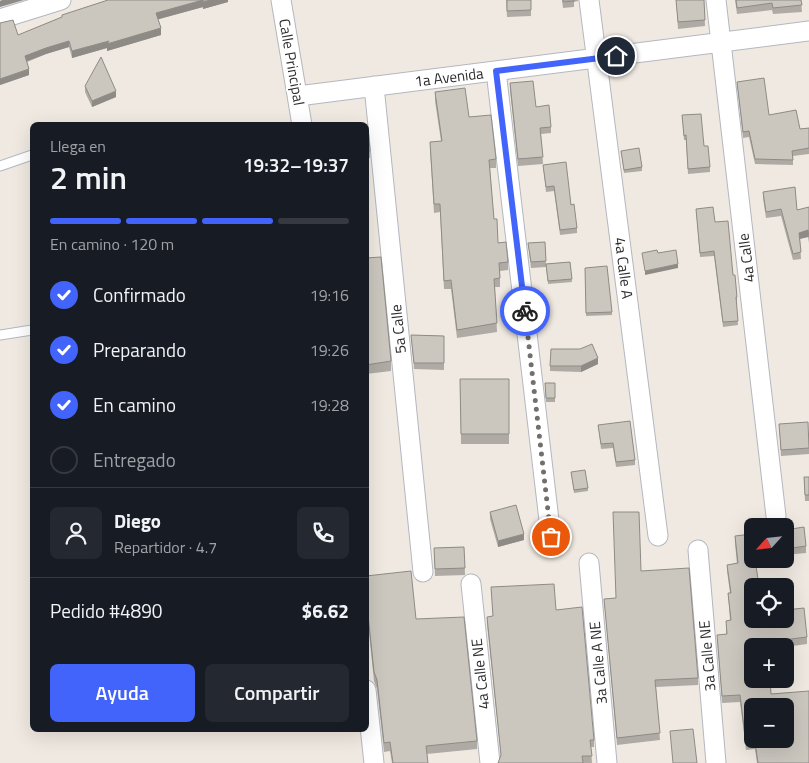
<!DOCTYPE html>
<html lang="es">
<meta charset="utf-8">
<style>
:root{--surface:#171b24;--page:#242831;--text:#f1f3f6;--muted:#9ea1a6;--line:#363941;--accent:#4264fb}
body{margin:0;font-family:"Titillium Web",sans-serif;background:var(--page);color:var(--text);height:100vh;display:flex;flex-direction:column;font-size:19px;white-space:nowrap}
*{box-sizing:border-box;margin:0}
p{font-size:16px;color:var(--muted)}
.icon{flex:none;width:28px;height:28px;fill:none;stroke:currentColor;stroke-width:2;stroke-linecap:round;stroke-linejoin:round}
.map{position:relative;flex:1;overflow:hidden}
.details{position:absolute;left:30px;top:122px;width:339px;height:610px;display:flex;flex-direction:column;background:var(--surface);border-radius:8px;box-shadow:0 5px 20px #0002}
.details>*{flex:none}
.needle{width:32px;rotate:243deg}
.fabs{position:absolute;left:744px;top:518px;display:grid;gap:10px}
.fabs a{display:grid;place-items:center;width:50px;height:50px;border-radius:8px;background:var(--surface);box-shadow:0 5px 20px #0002;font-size:25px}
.pin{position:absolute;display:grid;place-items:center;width:42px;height:42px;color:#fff;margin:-21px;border:2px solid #fff;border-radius:50%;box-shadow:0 1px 5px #0007}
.courier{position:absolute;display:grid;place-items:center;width:50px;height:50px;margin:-25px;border:4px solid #4264fb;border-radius:50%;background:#fff;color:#222;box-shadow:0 1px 6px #0007}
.overview em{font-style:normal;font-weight:600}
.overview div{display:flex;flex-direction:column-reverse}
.overview{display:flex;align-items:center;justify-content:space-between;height:85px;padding:0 20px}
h1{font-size:32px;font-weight:600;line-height:38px}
.bar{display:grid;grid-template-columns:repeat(4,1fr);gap:8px 5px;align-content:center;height:60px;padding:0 20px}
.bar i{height:6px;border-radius:4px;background:var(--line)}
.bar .on{background:var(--accent)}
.bar p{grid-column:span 4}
.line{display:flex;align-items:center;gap:12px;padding:0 20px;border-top:1px solid var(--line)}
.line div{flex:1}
.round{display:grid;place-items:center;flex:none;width:52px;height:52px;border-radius:8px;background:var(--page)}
ol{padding:0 20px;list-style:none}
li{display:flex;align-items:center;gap:15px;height:55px}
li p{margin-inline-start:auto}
li .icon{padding:5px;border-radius:50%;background:var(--accent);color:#fff;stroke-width:4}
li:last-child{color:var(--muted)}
li i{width:28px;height:28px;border:2px solid var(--line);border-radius:50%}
.button{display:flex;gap:10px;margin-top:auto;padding:10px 20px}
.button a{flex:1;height:58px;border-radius:8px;background:var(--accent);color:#fff;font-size:20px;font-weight:600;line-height:58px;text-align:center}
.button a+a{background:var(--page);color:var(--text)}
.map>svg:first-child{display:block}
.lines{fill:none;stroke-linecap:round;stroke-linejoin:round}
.service-casing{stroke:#b4b7c1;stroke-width:11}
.minor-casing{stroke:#b4b7c1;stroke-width:21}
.service{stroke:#fff;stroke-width:9}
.minor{stroke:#fff;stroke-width:19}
.wall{fill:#afaba4}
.shaded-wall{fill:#8e8b86}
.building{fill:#cbc7bf;stroke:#8e8b86;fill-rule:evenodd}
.done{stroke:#726f6d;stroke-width:5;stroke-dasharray:0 9}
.route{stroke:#4264fb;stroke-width:6}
.labels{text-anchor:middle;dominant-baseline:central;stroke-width:4;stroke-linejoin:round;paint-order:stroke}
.street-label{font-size:15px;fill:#2e2e2e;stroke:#fff}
</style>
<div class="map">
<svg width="809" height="763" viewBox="0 0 809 763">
<rect width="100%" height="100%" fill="#efe9e1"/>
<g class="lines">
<defs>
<path id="service" d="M0 166 32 155
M0 335 32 330"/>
<path id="minor" d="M281 0 302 125
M589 0 658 536
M716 0 776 516
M0 19 61 0
M496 71 551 537
M374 86 423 572
M298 96 809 31
M698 550 716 763
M589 563 607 763
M471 584 490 763
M366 690 374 763"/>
</defs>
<use href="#service" class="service-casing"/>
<use href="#minor" class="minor-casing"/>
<use href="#service" class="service"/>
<use href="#minor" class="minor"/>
</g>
<path class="wall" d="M108 0H228V2L203 9V7L158 19 161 35 107 51V48L72 58 69 47 46 54 27 62 29 75 0 85V23L18 35 62 17V15Z
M506 0H531V16L507 17Z
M562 0H578V1L574 2V7L563 8Z
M676 0H704L705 26 678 29Z
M735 0H801L802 12 773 14 772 10 737 14Z
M737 82 769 115 800 129 809 128V154L793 156V165L755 164 749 137 743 138Z
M510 83 536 107 551 127V133L541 134 543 164 518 166 510 90Z
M85 86 116 97 92 107 85 92Z
M435 92 469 117 496 159V168H490L494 219 498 243 508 262V270L500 271V287H495L497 332 457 338 451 289H444L440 212 434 213 430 150V142L441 141 435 101Z
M682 115 704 146 710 167V172L688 174 686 140H684Z
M366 128 370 151V158H366Z
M621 151 642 167V171L624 173Z
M543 165 571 205 577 228V233L560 235 554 191 546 192Z
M763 192 797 210 809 207V243L808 237 800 239 801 259 793 260 781 216 766 218 763 198Z
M696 209 715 222 733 275 737 297V301H736L738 325 723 327 714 256 700 257Z
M545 242 546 264 570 262 572 282 548 284 546 267 531 268 528 243Z
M366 258 391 361V371L366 374Z
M585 268 612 312V315L586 316Z
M411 335 444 336V370L414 369Z
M580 349 598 364 581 372 550 371V366Z
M460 379H509V444H461Z
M545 383H555V402H546Z
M779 424 809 432V454L781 456Z
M598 425 635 460V465L616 467 613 448 601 449Z
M571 472 588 488V491L574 493Z
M804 477H809V501H805Z
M490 512 524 540 498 547 490 519Z
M785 530 806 546V553L785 555Z
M735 536 752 559H759H755L752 619 807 637V644L785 647 752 646 771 694 809 763H757L755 749 746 750 740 702 722 703 717 635 726 634V621L730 620 728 593H730L727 571V565L737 564 735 543Z
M464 547 465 575 435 576 434 548Z
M641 571 698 678V685L656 687 660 740 617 745 604 599 616 598Z
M366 576 416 619 477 741V749L427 754 428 763H392L390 751 384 752 377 689 374 681 366 604Z
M491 587 556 610 594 740V747H591L592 763H498L501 756 487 624V617H493Z"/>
<path class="shaded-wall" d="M2 0H24L0 7V1Z
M203 0V7L156 20V13Z
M211 0H228V2L203 9V2Z
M161 28V35L107 51V48L72 58V51L109 41Z
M69 41V47L46 54 25 62V56L46 48Z
M29 69V75L0 85V79Z
M116 91V97L92 107V101Z
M808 230V237L799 239V233Z
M678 264V268L645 275V271Z
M598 358V364L581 372V366Z
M524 534V540L498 547V541Z"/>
<path class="building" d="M108 0H211L203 2V0L156 13 161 28 107 44 109 41 72 51 69 41 46 48 25 56 29 69 0 79V23L13 20 18 35 62 17V15Z
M507 0H531V10L507 11Z
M563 0H574V1L563 2Z
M676 0H704L705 20 678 22Z
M736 0H801L802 5 773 8 772 3 737 8Z
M101 57 116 91 92 101 85 86Z
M764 78 769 115 796 110 800 129 809 128V148L792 151 793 160 755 159 749 131 743 132 737 82Z
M533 81 536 107 549 105 551 127 540 128 543 157 518 159 510 83Z
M465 88 469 117 491 115 496 159 489 160 494 219H497L498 243 506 242 508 262 499 263 500 278 494 279 497 323 457 330 451 280 444 281 440 204H434L430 142 442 141 435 92Z
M701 114 704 146H708L710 167 688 169 686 135 684 136 682 115Z
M366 128H368L370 151 366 152Z
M639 148 642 167 624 170 621 151Z
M566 162 571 205 574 204 577 228 560 230 554 186 546 187 543 165Z
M366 163 368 175 366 176Z
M795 187 797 210 809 207V237L808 230 799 233 801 252 793 254 781 209 766 212 763 192Z
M713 207 715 222 728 221 733 275H735L737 297H736L738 321 723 322 714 251 700 253 696 209Z
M545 242 546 261 531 262 528 243Z
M657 250 658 253 676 250 678 264 645 271 642 253Z
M381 257 391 361 366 365V258Z
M570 262 572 279 548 281 546 264Z
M607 266 612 312 586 313 585 268Z
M411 335 444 336V363H414Z
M592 344 598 358 581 366H550L551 349H580Z
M460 379H509V434H461Z
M545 383H555V398H546Z
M630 421 635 460 616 462 613 443 601 444 598 425Z
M808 422 809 448 781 450 779 424Z
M585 470 588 488 574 490 571 472Z
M804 477H809V495H805Z
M516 505 524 534 498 541 490 512Z
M613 512H639L641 571 689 568 698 678 655 680 660 733 617 738 604 599 616 598Z
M804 527 806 546 785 549V530Z
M752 534V559H755L759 586H752V619H785V610L804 608 807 637 767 642V646H752V679H770L771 694 809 691V763H758L755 742 746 743 740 695 722 696 717 635 727 634 726 621 731 620 728 593H731L727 565 738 563 735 536ZM752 706H785V739H752Z
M464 547 465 568 435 569 434 548Z
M411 571 416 619 464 617 477 741 426 746 428 763H393L390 742 384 743 377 680 374 672 366 596V576Z
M554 584 556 610 582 607 594 740H590L592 756H582L583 763H498L501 755 487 617 493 616 491 587Z
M693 729 697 763H673L670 731Z"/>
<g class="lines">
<path class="done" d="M525 311 551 537"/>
<path class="route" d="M525 311 496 71 616 56"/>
</g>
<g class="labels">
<g class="street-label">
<text transform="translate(292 62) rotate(80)">Calle Principal</text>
<text transform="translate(449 77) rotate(-7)">1a Avenida</text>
<text transform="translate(746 258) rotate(-97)">4a Calle</text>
<text transform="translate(624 268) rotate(83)">4a Calle A</text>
<text transform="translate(398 329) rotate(-96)">5a Calle</text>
<text transform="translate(707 656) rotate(-95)">3a Calle NE</text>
<text transform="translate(598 663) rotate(-95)">3a Calle A NE</text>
<text transform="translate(480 674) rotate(-96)">4a Calle NE</text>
</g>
</g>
</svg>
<div class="fabs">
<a><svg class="needle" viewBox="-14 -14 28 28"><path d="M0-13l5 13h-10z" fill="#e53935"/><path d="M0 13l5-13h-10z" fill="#9ea1a6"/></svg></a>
<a><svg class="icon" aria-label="locate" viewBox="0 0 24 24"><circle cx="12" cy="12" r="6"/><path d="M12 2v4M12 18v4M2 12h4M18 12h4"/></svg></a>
<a>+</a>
<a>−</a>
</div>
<div class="pin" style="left:551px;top:537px;background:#ea580c"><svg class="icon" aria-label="bag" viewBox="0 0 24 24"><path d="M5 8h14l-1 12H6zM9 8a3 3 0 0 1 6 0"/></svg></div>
<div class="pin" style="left:616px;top:56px;background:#1f2937"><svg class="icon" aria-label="home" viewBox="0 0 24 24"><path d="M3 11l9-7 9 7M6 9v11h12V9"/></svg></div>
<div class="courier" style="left:525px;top:311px"><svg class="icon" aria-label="bike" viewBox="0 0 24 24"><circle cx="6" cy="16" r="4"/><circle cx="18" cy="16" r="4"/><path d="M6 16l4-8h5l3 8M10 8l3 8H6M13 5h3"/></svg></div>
<section class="details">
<div class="overview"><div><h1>2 min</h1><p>Llega en</p></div><em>19:32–19:37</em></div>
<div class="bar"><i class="on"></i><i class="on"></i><i class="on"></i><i></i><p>En camino · 120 m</p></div>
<ol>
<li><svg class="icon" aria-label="check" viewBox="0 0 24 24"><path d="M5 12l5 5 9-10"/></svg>Confirmado<p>19:16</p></li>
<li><svg class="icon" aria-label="check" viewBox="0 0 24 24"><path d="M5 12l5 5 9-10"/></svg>Preparando<p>19:26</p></li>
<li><svg class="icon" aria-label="check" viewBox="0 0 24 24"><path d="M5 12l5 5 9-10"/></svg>En camino<p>19:28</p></li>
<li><i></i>Entregado</li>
</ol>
<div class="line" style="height:90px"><a class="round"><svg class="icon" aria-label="person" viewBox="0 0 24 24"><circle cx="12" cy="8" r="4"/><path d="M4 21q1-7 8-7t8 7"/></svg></a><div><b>Diego</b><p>Repartidor · 4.7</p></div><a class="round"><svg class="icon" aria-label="phone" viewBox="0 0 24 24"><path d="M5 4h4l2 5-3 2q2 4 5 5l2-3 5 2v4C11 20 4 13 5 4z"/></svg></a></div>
<div class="line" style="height:65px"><div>Pedido #4890</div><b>$6.62</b></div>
<div class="button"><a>Ayuda</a><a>Compartir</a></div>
</section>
</div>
